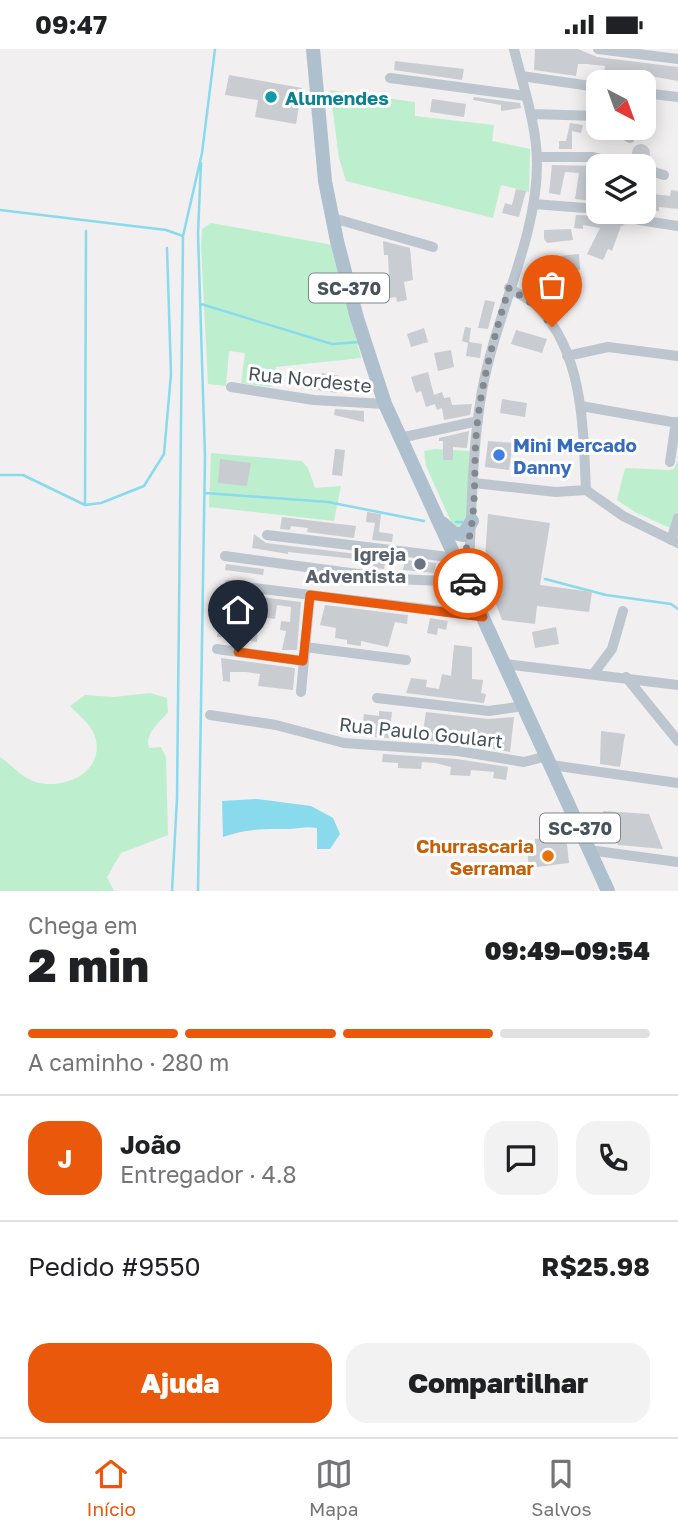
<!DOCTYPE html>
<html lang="pt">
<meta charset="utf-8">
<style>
:root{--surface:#fff;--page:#f2f2f2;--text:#202124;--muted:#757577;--line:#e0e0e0;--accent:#ea580c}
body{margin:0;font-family:"Golos Text",sans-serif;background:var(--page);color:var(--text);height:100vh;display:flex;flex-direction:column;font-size:26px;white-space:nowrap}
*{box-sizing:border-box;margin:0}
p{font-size:23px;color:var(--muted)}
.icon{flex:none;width:38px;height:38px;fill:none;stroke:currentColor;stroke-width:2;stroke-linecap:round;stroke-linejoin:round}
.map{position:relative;height:842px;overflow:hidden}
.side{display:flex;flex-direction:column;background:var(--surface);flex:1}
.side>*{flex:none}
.needle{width:46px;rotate:139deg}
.controls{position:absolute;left:586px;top:21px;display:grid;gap:14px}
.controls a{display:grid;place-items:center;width:70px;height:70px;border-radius:14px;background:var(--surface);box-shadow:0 4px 18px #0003;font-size:35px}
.pin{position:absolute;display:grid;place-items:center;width:60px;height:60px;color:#fff;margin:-72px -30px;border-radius:50% 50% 50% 0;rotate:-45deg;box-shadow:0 0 7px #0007}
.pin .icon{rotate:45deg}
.courier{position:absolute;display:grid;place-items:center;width:70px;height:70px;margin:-35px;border:5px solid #ea580c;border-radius:50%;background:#fff;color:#222;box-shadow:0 2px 9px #0007}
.summary em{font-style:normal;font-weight:800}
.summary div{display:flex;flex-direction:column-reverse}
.summary{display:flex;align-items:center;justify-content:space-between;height:119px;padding:0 28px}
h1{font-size:46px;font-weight:800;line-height:52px}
.bar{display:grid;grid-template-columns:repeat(4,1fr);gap:10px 7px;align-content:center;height:84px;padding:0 28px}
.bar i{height:9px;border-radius:5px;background:var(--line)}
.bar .active{background:var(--accent)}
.bar p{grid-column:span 4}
.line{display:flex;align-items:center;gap:18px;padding:0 28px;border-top:2px solid var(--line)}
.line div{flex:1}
.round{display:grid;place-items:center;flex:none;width:74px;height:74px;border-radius:21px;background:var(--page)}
.primary-button{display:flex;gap:14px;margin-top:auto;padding:14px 28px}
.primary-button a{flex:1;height:80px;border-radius:21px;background:var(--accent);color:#fff;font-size:28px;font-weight:800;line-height:80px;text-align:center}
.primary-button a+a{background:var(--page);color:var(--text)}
.status{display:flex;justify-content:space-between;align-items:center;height:49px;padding:0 35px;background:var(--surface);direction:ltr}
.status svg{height:19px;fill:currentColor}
.tabs{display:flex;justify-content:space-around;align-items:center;height:98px;border-top:2px solid var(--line);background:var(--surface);font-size:19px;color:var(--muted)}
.tabs a{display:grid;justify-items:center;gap:4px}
.tabs .active{color:var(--accent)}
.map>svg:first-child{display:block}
.green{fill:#bdefcf}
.water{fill:#89daed}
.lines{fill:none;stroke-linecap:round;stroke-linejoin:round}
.stream{stroke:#89daed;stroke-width:2.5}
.building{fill:#c9ccd1}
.minor{stroke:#bdc6ce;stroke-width:10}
.major{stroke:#aebfce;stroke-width:14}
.done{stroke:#828a8f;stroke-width:7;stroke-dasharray:0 12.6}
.route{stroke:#ea580c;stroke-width:9}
.culture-dot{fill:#0f9aa8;stroke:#fff;stroke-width:2.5}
.shop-dot{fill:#3f7fe0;stroke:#fff;stroke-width:2.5}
.worship-dot{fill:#6b7280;stroke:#fff;stroke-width:2.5}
.food-dot{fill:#e8710a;stroke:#fff;stroke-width:2.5}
.labels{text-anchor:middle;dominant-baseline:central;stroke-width:6;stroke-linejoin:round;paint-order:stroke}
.shield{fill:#fff;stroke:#7e878d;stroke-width:2}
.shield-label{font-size:18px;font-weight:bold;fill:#47535c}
.culture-label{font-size:19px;font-weight:bold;fill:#0d838f;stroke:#fff;text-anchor:start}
.street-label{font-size:19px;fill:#47535c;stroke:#fff}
.shop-label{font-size:19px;font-weight:bold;fill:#366cbe;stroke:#fff;text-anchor:start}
.worship-label{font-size:19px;font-weight:bold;fill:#5b616d;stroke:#fff;text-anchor:end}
.food-label{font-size:19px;font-weight:bold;fill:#c56008;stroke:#fff;text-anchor:end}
</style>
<div class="status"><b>09:47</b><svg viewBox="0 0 49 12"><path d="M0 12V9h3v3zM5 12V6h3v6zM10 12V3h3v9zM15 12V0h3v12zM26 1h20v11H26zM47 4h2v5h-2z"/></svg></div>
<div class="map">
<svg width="678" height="842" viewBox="0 0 678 842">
<rect width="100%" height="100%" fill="#f1efef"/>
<path class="green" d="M330 41 415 53V67L494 76 492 92 530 100 529 143 501 136 493 169 346 132 339 109Z
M211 174 333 196 361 309 276 318 271 338 241 334 245 304 229 302 226 337 208 335 201 197 202 180Z
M435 400 469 402 467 473 460 480 452 475 426 417 424 402Z
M211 404 302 412 308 419 315 439 341 437 334 472 209 458Z
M678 411V461L670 479 635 463 617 451 625 419 669 421 674 420Z
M150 644 167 649 168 663C160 673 144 685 149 699L161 698 166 708 168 786 121 804 107 828 114 842H0V708C12 716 22 729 36 733 62 741 103 725 96 691 93 676 80 668 70 657L85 646 114 648Z"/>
<path class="water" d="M257 750 311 757 333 769 340 785 330 800H317V779C307 777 300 779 290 780 263 780 249 779 223 788L222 752Z"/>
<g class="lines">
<path class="stream" d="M0 161 166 181 183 187
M201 255 332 295 360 293
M0 426H23L85 456 101 454 144 437 164 405 171 325 167 199
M205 444 328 453 424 472
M85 456 86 182
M456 473H462
M545 530 606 546 671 555 678 560
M172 842 177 749 183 187 202 104 215 0
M198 842 205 408 198 185 201 114"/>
</g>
<path class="building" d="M535 0H578L597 8 678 18V32L634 24 633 33 603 31 605 17 587 15H578L576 27 534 21Z
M395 12 464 20 462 31 394 21Z
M229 26 302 39 296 75 255 68 258 51 225 46Z
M474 48 520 54 521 59 501 62V56L473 51Z
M432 50 466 55 464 68 430 63Z
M570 74 583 76 581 84 572 82V100H559V92H566Z
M632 104a9 9 0 1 1 18 0a9 9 0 1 1-18 0Z
M552 116 598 117 594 152 575 150 579 124 565 123 560 146 549 144Z
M516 140 526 142 519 168 502 164 505 154 512 156Z
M671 141 678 142V160L659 158V162L649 161 652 145 670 147Z
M576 166 602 167 625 176 621 177 612 202 608 200 603 211 587 205 600 179 583 176V180L574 179Z
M571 180 573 191 547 194 544 190V181Z
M383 192 410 199 413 231 404 233 407 251 397 253 396 248 390 249 388 206H384Z
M579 205 580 221 562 222 560 207Z
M485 251 495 253 488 280 478 279Z
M465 278 471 279 469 293 482 295 480 309 466 307 468 294 462 292Z
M424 279 428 293 411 298 407 285Z
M516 281 547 290 542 304 511 295Z
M451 301 454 318 438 322 434 304Z
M428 323 434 346 442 343 444 349 450 348 452 356 472 355 470 366 444 371 442 359 437 361 435 355 426 358 421 342 416 344 411 328Z
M322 324 340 327 337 344 301 339 304 326 321 329Z
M502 350 527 354 525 368 500 364Z
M335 360 364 362V373L334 366Z
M469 382 467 399 453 398V411H443V392H439V389Z
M488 392 513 394 509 421 485 418Z
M335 400 345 401 342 427 332 426Z
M220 410 251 414 247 437 218 434Z
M367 463 381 465 379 483 393 485 392 493 372 491 375 474 366 473Z
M488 465 550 474 540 536 592 543 589 563 537 557 535 575 502 571 484 523Z
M282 468 356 477 354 489 307 483 308 479 291 477 290 481 280 480Z
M254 485 266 494 390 509 389 514 385 513 384 520 373 519 374 512 288 503V505L252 499Z
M405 511 436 514 434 524 403 521Z
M226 515 264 520 263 526 225 521Z
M223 540 228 544 301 553 297 601H282L286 582 280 581 281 572 290 573 291 558 277 556 275 570 261 568 262 557 240 553 238 572 258 574 257 593 243 591 244 588H217L219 575 211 574 213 561 216 562 217 555 221 556Z
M325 556 408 566 407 575 395 573 388 598 361 592V597L347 595V591L335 589 336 579 320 576Z
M430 569 448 572 446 581 438 579 437 586 427 584Z
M556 578 559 595 535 599 532 583Z
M454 596 472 598V630L483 631 481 644 486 645 484 654 406 644 411 629 427 631 426 638 439 640 442 625 451 627Z
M221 609 295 619 293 641 258 637 260 625 246 623H230V633L223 632Z
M379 662 392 663 390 680 410 681 423 682 426 663 488 670 514 668 510 703 459 694 375 688 376 675 363 673 364 665 379 667Z
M601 682 625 685 620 718 600 715Z
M383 705 457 710 508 718 506 731 493 729 494 723 471 721 470 727 450 726 451 718 435 714 422 713 421 720 398 719V714L382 713Z
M603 762 649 765 663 800 618 796Z
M566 786 569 814 529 819 527 800 535 795V790Z"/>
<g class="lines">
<path class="minor" d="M598 0 678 10
M521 27 598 38
M390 29 526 47
M644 44 678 48
M531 65 598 67
M614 79 630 89
M537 108H593L632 117
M644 120 664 126
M534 155 598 160
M609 163 639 171 678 177
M333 169 433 198
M509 239C520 246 532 251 540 260 584 307 583 381 586 441
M567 307 608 298 678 307
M231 338 314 351 385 355
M581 357 678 374
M400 389 478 372
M670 413 676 373
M474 434 556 443 586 441
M586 441 623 467 678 494
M267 486 457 509
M671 491 678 469
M225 507 395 530 468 533C472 470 471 405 482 342 495 267 537 190 537 115 537 76 523 37 514 0
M229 536 483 567
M305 598 406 611
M217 600 303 612
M505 615 678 636
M594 624 612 600 623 562
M626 628 678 692
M301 643 310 546
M377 649 489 662 524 657
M210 666 276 676 344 694 458 702 524 713 547 707
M551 716 678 734
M589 801 678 813"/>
<path class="major" d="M313 0 325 132 337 192 357 269 385 355 608 842
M442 474 453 484 463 486 472 472"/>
</g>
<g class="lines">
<path class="done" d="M468 534 460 516C480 474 472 423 477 377 482 330 495 285 509 239L540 260 552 278"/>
<path class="route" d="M238 603 303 612 310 546 483 568 468 534"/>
</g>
<circle class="culture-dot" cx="271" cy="48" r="7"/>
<circle class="shop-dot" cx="499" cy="406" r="7"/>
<circle class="worship-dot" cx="420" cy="515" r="7"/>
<circle class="food-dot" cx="548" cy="807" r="7"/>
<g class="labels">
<g class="shield">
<rect x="309" y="224.5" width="80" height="29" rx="5"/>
<rect x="540" y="764.5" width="80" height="29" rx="5"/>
</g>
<g class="shield-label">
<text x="349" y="239">SC-370</text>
<text x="580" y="779">SC-370</text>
</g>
<g class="culture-label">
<text x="285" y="48">Alumendes</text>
</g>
<g class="street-label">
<text transform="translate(310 330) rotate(6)">Rua Nordeste</text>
<text transform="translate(421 683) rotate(6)">Rua Paulo Goulart</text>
</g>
<g class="shop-label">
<text x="513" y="395">Mini Mercado<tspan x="513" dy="22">Danny</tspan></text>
</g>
<g class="worship-label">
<text x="406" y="504">Igreja<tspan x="406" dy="22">Adventista</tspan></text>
</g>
<g class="food-label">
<text x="534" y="796">Churrascaria<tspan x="534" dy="22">Serramar</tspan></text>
</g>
</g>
</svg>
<div class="controls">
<a><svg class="needle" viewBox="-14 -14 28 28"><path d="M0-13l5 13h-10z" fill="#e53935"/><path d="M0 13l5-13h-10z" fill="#757577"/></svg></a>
<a><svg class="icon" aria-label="layers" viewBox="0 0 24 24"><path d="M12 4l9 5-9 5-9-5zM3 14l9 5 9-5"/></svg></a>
</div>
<div class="pin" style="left:552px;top:278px;background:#ea580c"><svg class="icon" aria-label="bag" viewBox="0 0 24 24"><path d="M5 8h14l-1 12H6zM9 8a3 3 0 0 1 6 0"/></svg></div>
<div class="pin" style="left:238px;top:603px;background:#1f2937"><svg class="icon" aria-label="home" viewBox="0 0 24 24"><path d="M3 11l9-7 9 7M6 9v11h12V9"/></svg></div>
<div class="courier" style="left:468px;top:534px"><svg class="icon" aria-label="car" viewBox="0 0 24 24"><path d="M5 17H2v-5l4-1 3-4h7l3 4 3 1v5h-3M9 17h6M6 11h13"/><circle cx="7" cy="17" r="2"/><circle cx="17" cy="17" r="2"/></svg></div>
</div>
<section class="side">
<div class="summary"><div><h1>2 min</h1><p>Chega em</p></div><em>09:49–09:54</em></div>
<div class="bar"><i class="active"></i><i class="active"></i><i class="active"></i><i></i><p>A caminho · 280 m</p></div>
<div class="line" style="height:126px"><b class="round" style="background:var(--accent);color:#fff">J</b><div><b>João</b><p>Entregador · 4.8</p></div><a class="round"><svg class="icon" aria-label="chat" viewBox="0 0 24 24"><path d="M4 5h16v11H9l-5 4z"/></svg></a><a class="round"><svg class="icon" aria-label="phone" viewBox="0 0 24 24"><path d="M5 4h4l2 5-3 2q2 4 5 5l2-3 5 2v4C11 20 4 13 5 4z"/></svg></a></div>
<div class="line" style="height:91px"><div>Pedido #9550</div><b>R$25.98</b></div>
<div class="primary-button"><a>Ajuda</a><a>Compartilhar</a></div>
</section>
<nav class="tabs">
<a class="active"><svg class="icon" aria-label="home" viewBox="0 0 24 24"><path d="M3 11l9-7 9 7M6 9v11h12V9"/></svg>Início</a>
<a><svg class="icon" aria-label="map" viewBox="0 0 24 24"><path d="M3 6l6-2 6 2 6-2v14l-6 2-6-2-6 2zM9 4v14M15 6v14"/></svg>Mapa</a>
<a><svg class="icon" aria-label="saved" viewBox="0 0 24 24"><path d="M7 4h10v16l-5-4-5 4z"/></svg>Salvos</a>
</nav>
